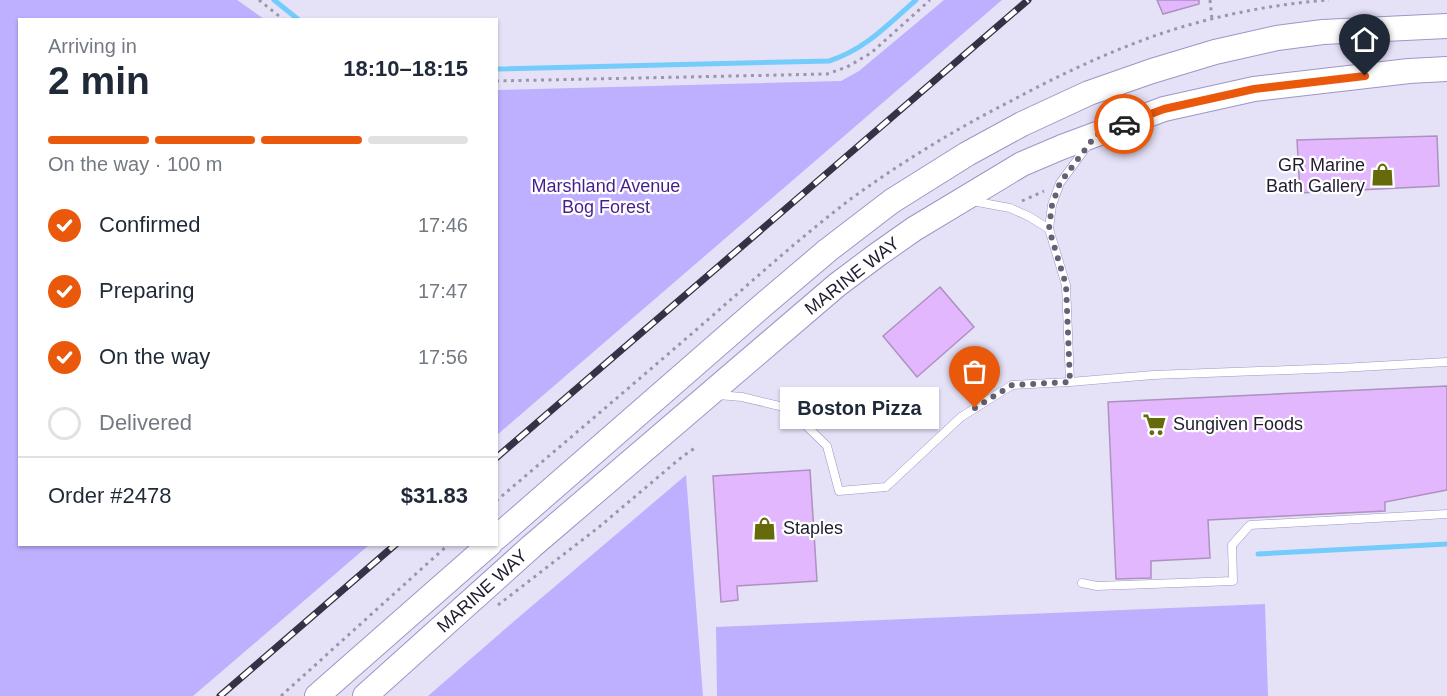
<!DOCTYPE html>
<meta charset="utf-8">
<style>
:root{--surface:#fff;--page:#f6f6f7;--text:#1f2937;--muted:#747a83;--line:#e0e1e3;--accent:#ea580c}
body{margin:0;font-family:Arial,sans-serif;background:var(--page);color:var(--text);height:100vh;display:flex;flex-direction:column;font-size:22px;white-space:nowrap}
*{box-sizing:border-box;margin:0}
p{font-size:20px;color:var(--muted)}
.icon{flex:none;width:33px;height:33px;fill:none;stroke:currentColor;stroke-width:2;stroke-linecap:round;stroke-linejoin:round}
.map{position:relative;flex:1;overflow:hidden}
.details{position:absolute;left:18px;top:18px;width:480px;height:528px;display:flex;flex-direction:column;background:var(--surface);border-radius:0px;box-shadow:0 2px 4px #0004}
.details>*{flex:none}
.pin{position:absolute;display:grid;place-items:center;width:51px;height:51px;color:#fff;margin:-62px -26px;border-radius:50% 50% 50% 0;rotate:-45deg;box-shadow:0 0 6px #0007}
.pin .icon{rotate:45deg}
.courier{position:absolute;display:grid;place-items:center;width:60px;height:60px;margin:-30px;border:4px solid #ea580c;border-radius:50%;background:#fff;color:#222;box-shadow:0 2px 8px #0007}
.bubble{position:absolute;height:42px;border-radius:0px;background:var(--surface);box-shadow:0 2px 4px #0004;font-size:20px;font-weight:600;line-height:42px;text-align:center}
.overview em{font-style:normal;font-weight:600}
.overview div{display:flex;flex-direction:column-reverse}
.overview{display:flex;align-items:center;justify-content:space-between;height:102px;padding:0 30px}
h1{font-size:39px;font-weight:600;line-height:45px}
.bar{display:grid;grid-template-columns:repeat(4,1fr);gap:9px 6px;align-content:center;height:72px;padding:0 30px}
.bar i{height:8px;border-radius:4px;background:var(--line)}
.bar .active{background:var(--accent)}
.bar p{grid-column:span 4}
.line{display:flex;align-items:center;gap:15px;padding:0 30px;border-top:2px solid var(--line)}
.line div{flex:1}
ol{padding:0 30px;list-style:none}
li{display:flex;align-items:center;gap:18px;height:66px}
li p{margin-inline-start:auto}
li .icon{padding:6px;border-radius:50%;background:var(--accent);color:#fff;stroke-width:4}
li:last-child{color:var(--muted)}
li i{width:33px;height:33px;border:3px solid var(--line);border-radius:50%}
.map>svg:first-child{display:block}
.green{fill:#bfafff}
.lines{fill:none;stroke-linecap:round;stroke-linejoin:round}
.stream{stroke:#73ccfa;stroke-width:5}
.building{fill:#e3b7fe;stroke:#ad91be;stroke-width:1.5}
.service-casing{stroke:#9e95c6;stroke-width:9}
.primary-casing{stroke:#9e95c6;stroke-width:26}
.path{stroke:#9996ab;stroke-width:3;stroke-dasharray:3 4.5;stroke-linecap:butt}
.service{stroke:#fff;stroke-width:8}
.primary{stroke:#fff;stroke-width:24}
.rail-casing{stroke:#363245;stroke-width:7}
.rail{stroke:#fff;stroke-width:4.5;stroke-dasharray:14;stroke-linecap:butt}
.done{stroke:#656175;stroke-width:6;stroke-dasharray:0 10.8}
.route{stroke:#ea580c;stroke-width:8}
.labels{text-anchor:middle;dominant-baseline:central;stroke-width:4.5;stroke-linejoin:round;paint-order:stroke}
.poi-label{font-size:18px;fill:#201c2f;stroke:#fff;text-anchor:start}
.park-label{font-size:18px;fill:#451e8a;stroke:#fff}
.street-label{font-size:18px;fill:#201c2f;stroke:#fff}
</style>
<div class="map">
<svg width="1447" height="696" viewBox="0 0 1447 696">
<rect width="100%" height="100%" fill="#e5e2f8"/>
<path class="green" d="M0 0H237L264 19 20 20V544L369 545 193 696H0Z
M944 0H1002L497 435V90L841 81 859 71Z
M686 475 703 696H428L519 617Z
M1265 604 1268 696H717L716 627Z"/>
<g class="lines">
<path class="stream" d="M274 0 299 20
M496 69 829 61C866 49 887 25 916 0
M1258 554 1447 544"/>
</g>
<path class="building" d="M1157 0H1199V4L1163 14Z
M1437 136 1439 186 1300 193 1297 140Z
M940 287 974 327 917 377 883 336Z
M1447 386V490L1385 502V511L1208 520 1210 558 1151 561V578L1116 579 1108 402Z
M810 470 817 581 737 586 738 600 721 602 713 476Z"/>
<g class="lines">
<defs>
<path id="service" d="M972 201 1010 208 1030 217 1049 229
M1070 382 1066 285 1049 229 1052 205 1060 183 1088 145
M718 395 742 397 788 408 827 446 839 491 886 487 961 417 1012 385 1070 382 1153 375 1341 368 1447 362
M1082 583 1097 586 1233 581 1232 545 1250 525 1447 514"/>
<path id="primary" d="M496 538 762 306 828 250 892 201 967 154 1022 124 1089 93 1152 71 1215 52 1277 38 1323 32 1447 26
M317 696 490 544
M365 696 532 546 837 285 877 255 914 229 1022 164 1062 147 1164 109 1254 89 1409 71 1447 69"/>
</defs>
<use href="#service" class="service-casing"/>
<use href="#primary" class="primary-casing"/>
<path class="path" d="M259 0 284 20
M1210 0 1212 19
M496 81 827 74 847 67 871 53 930 0
M1022 201 1044 191
M496 501C563 444 630 387 696 330 748 285 798 239 852 198 902 162 954 130 1009 102 1061 74 1116 48 1172 30 1223 14 1276 4 1329 0
M498 605 599 527 683 456 695 448
M281 696 449 544"/>
<use href="#service" class="service"/>
<use href="#primary" class="primary"/>
<defs>
<path id="rail" d="M496 458 1028 0
M220 696 396 544"/>
</defs>
<use href="#rail" class="rail-casing"/>
<use href="#rail" class="rail"/>
</g>
<g class="lines">
<path class="done" d="M975 408 1012 385 1070 382 1066 285 1049 229 1052 205 1060 183 1096 135 1124 124"/>
<path class="route" d="M1124 124 1164 109 1254 89 1365 76"/>
</g>
<defs>
<symbol id="shop-bare" viewBox="-9 -9 18 18"><path d="M-5-2.5h2.3a2.7 3.5 0 0 1 5.4 0H5L5.5 6h-11ZM-1.5-2.5h3a1.5 2.3 0 0 0-3 0Z" fill="#666a0b" stroke="#fff" stroke-width="2.5" paint-order="stroke"/></symbol>
<symbol id="supermarket-bare" viewBox="-9 -9 18 18"><path d="M-6-5.5h2.5l.6 2H6L4.5 2H-2.5L-4.4-4H-6ZM-1.5 3.2a1.3 1.3 0 1 0 .1 0ZM3 3.2a1.3 1.3 0 1 0 .1 0Z" fill="#666a0b" stroke="#fff" stroke-width="2.5" paint-order="stroke"/></symbol>
</defs>
<g fill-rule="evenodd">
<use href="#shop-bare" x="1366" y="158" width="33" height="33"/>
<use href="#supermarket-bare" x="1138" y="408" width="33" height="33"/>
<use href="#shop-bare" x="748" y="512" width="33" height="33"/>
</g>
<g class="labels">
<g class="poi-label">
<text x="1365" y="165" text-anchor="end">GR Marine<tspan x="1365" dy="21">Bath Gallery</tspan></text>
<text x="1173" y="424">Sungiven Foods</text>
<text x="783" y="528">Staples</text>
</g>
<g class="park-label">
<text x="606" y="186">Marshland Avenue<tspan x="606" dy="21">Bog Forest</tspan></text>
</g>
<g class="street-label">
<text transform="translate(852 276) rotate(-38)">MARINE WAY</text>
<text transform="translate(482 591) rotate(-42)">MARINE WAY</text>
</g>
</g>
</svg>
<div class="pin" style="left:975px;top:408px;background:#ea580c"><svg class="icon" aria-label="bag" viewBox="0 0 24 24"><path d="M5 8h14l-1 12H6zM9 8a3 3 0 0 1 6 0"/></svg></div>
<div class="pin" style="left:1365px;top:76px;background:#1f2937"><svg class="icon" aria-label="home" viewBox="0 0 24 24"><path d="M3 11l9-7 9 7M6 9v11h12V9"/></svg></div>
<div class="courier" style="left:1124px;top:124px"><svg class="icon" aria-label="car" viewBox="0 0 24 24"><path d="M5 17H2v-5l4-1 3-4h7l3 4 3 1v5h-3M9 17h6M6 11h13"/><circle cx="7" cy="17" r="2"/><circle cx="17" cy="17" r="2"/></svg></div>
<div class="bubble" style="left:780px;top:387px;width:159px">Boston Pizza</div>
<section class="details">
<div class="overview"><div><h1>2 min</h1><p>Arriving in</p></div><em>18:10–18:15</em></div>
<div class="bar"><i class="active"></i><i class="active"></i><i class="active"></i><i></i><p>On the way · 100 m</p></div>
<ol>
<li><svg class="icon" aria-label="check" viewBox="0 0 24 24"><path d="M5 12l5 5 9-10"/></svg>Confirmed<p>17:46</p></li>
<li><svg class="icon" aria-label="check" viewBox="0 0 24 24"><path d="M5 12l5 5 9-10"/></svg>Preparing<p>17:47</p></li>
<li><svg class="icon" aria-label="check" viewBox="0 0 24 24"><path d="M5 12l5 5 9-10"/></svg>On the way<p>17:56</p></li>
<li><i></i>Delivered</li>
</ol>
<div class="line" style="height:78px"><div>Order #2478</div><b>$31.83</b></div>
</section>
</div>
